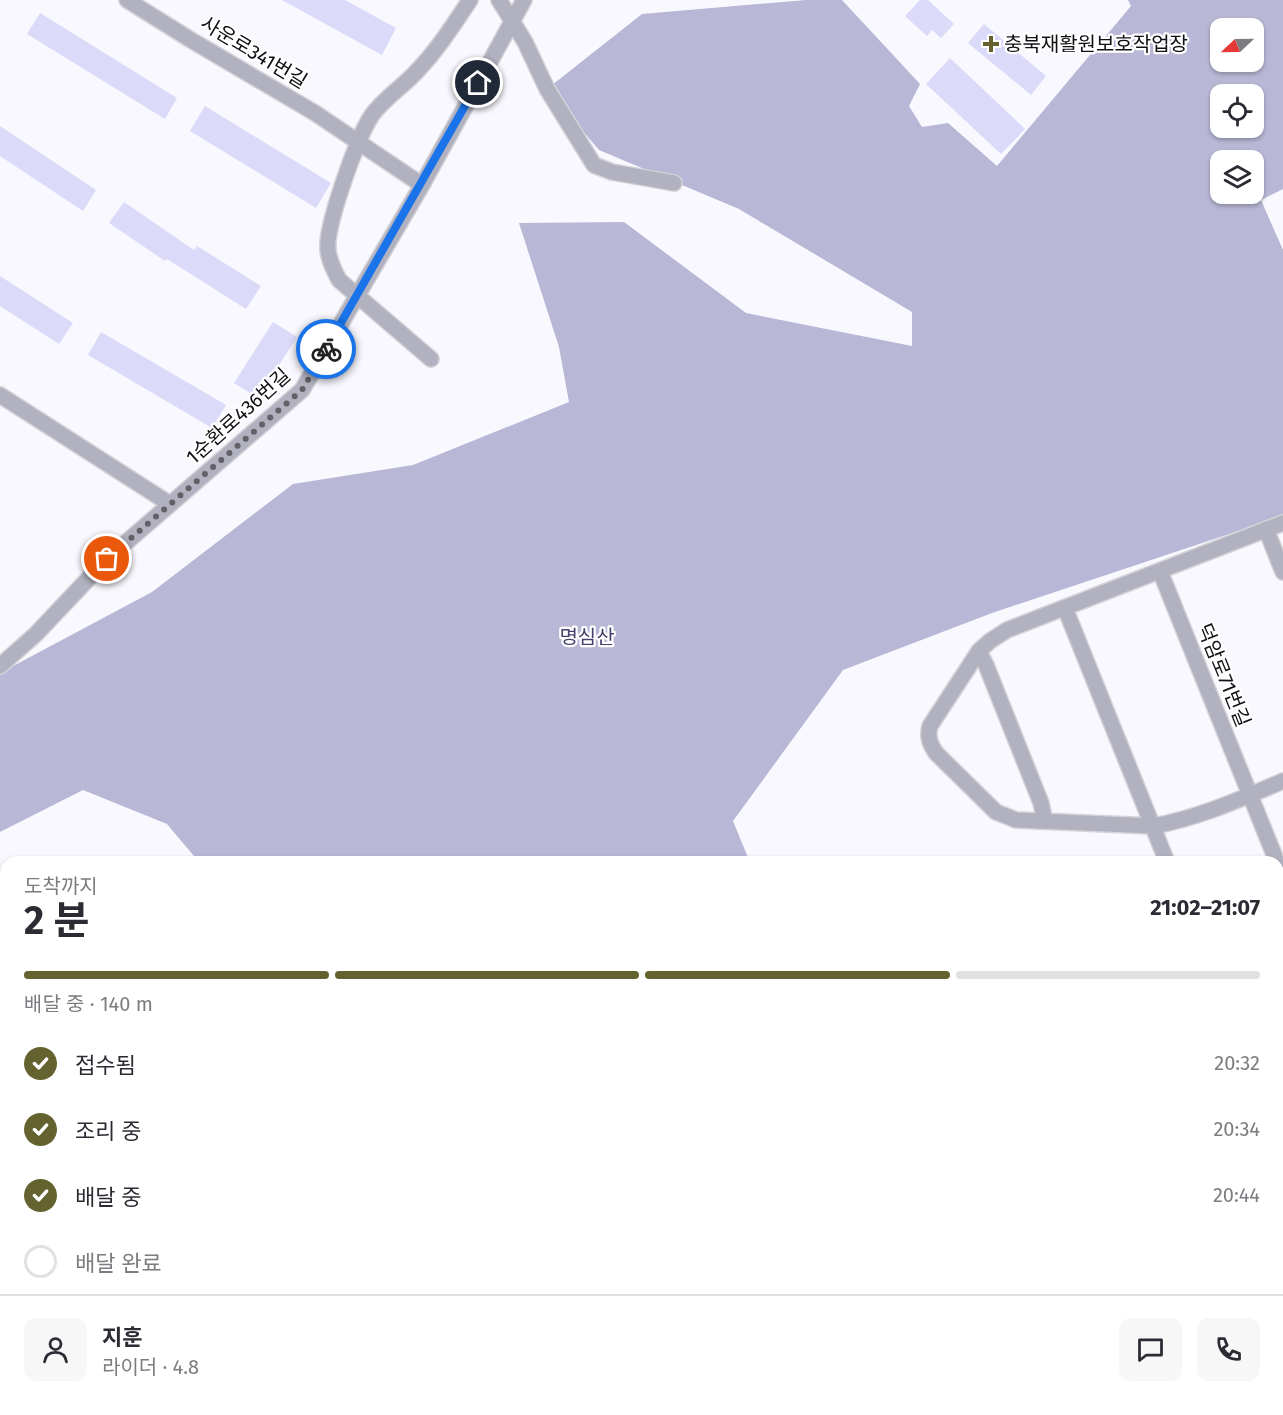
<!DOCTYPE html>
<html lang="ko">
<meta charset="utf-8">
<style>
:root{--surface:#fff;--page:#f7f7f7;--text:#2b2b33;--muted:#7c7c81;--line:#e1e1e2;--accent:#64632f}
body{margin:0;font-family:"Fira Sans","Noto Sans KR",sans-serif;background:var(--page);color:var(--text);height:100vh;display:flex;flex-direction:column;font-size:22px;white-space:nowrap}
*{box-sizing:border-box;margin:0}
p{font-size:20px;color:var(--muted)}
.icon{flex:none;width:33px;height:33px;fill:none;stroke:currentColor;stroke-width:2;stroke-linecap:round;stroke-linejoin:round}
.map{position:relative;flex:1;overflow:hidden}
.details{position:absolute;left:0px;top:856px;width:1284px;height:560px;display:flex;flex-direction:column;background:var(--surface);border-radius:18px 18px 0 0;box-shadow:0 2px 4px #0004}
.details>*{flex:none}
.needle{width:39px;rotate:248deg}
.controls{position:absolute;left:1210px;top:18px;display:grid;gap:12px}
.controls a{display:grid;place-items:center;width:54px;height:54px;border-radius:12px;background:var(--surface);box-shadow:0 2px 4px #0004;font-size:30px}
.pin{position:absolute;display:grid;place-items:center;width:51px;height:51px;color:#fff;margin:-26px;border:3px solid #fff;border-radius:50%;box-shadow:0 2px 6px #0007}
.courier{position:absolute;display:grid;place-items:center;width:60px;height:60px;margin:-30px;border:4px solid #1a73e8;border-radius:50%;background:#fff;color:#222;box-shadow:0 2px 8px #0007}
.headline em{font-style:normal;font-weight:700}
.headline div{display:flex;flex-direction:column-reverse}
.headline{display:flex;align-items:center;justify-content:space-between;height:102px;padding:0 24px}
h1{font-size:39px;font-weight:700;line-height:45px}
.bar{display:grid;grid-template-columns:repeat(4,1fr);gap:9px 6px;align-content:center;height:72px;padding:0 24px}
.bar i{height:8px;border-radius:4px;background:var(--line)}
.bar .active{background:var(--accent)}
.bar p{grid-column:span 4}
.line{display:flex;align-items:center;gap:15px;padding:0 24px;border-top:2px solid var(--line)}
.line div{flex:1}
.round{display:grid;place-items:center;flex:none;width:63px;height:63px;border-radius:12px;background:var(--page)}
ol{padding:0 24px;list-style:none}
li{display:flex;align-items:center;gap:18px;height:66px}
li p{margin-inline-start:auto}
li .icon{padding:6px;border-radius:50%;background:var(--accent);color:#fff;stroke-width:4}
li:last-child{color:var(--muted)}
li i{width:33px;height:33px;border:3px solid var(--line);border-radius:50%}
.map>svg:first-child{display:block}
.forest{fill:#b8b7d5;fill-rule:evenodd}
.building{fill:#dbdaf9}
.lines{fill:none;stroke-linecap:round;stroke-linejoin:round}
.street-casing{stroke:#d3d3d9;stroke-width:18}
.secondary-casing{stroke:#d3d3d9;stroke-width:22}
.street{stroke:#b1b1bf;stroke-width:15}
.secondary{stroke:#8f8fa2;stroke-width:20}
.done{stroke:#616167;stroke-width:6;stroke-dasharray:0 10.8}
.route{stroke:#1a73e8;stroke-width:8}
.poi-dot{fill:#64632f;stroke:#fff;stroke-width:2}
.labels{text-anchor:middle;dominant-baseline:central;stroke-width:4.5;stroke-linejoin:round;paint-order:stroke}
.poi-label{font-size:20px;fill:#101015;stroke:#fff;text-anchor:start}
.street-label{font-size:20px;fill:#101015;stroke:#fff}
.park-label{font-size:20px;fill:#45416c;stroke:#fff}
</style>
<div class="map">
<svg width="1283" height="1415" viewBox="0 0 1283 1415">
<rect width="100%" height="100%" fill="#f8f8fe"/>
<path class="forest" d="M806 0H842L920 84 909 106 922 127 948 123 997 166 1131 6 1128 0H1283V189L1261 200 1283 250V516L992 613 843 670 733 821 749 860 763 862H199L167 824 83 790 0 832V673L152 592 293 484 413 465 569 402 559 347 519 223 624 222 746 313 912 346V312L739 209 599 150 547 89 642 14ZM1221 28H1254V62H1221ZM1221 94H1254V128H1221ZM1221 160H1254V194H1221Z
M458 1410H698L697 1415H460Z"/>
<path class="building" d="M282 0H345L396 28 382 55Z
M920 0H928L954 24 941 38 932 30 927 36 905 16Z
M40 13 177 98 165 119 27 34Z
M984 24 1046 76 1031 95 968 43Z
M950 58 1025 129 1001 154 926 84Z
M205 106 331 183 316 208 190 131Z
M0 126 96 190 83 211 0 156Z
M124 202 194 250 197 246 261 286 246 309 167 259 165 261 109 223Z
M0 276 73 323 59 344 0 306Z
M273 322 297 337 258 398 234 383Z
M101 332 226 405 212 428 88 355Z"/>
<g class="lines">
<defs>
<path id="street" d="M127 0 191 40 315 113 422 185
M499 0 525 42 547 89 594 165 612 172 674 183
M431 359 339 280C334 270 329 261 328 250 325 227 358 135 372 115 384 98 404 86 418 70 438 49 454 24 470 0
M0 395 170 504
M1283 523 1007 630 990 641 979 651 930 726C927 737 930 744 936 753L996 812 1016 820 1153 826C1196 819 1243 798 1283 781
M1266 529 1283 572
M1160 571 1277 862
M1065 608 1167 862
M979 651 986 665 1041 803 1045 821
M0 666 36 634 107 559 302 390 422 185 524 0
M1278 866 1283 878
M1278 1079 1283 1077
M1278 1137 1283 1149
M1278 1356 1283 1354
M331 1410 334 1415
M728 1410 730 1415
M916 1410 918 1415
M1278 1410 1280 1415
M789 1415 802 1410
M1133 1415 1146 1410"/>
<path id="secondary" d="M0 1117 6 1125
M137 1410 139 1415"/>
</defs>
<use href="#street" class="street-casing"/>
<use href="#secondary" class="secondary-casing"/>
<use href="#street" class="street"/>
<use href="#secondary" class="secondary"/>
</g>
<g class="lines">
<path class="done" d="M107 559 302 390 326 349"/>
<path class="route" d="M326 349 478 83"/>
</g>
<path class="poi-dot" d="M988 35h6v6h6v6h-6v6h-6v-6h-6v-6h6z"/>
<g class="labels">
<g class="poi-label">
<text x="1004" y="44">충북재활원보호작업장</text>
</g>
<g class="street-label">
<text transform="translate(254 52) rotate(31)">사운로341번길</text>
<text transform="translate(238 416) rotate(-42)">1순환로436번길</text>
<text transform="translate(1224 675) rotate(68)">덕암로71번길</text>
</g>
<g class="park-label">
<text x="587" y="637">명심산</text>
</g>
</g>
</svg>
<div class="controls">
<a><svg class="needle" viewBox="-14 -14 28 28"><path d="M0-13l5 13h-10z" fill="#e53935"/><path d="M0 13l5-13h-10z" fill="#7c7c81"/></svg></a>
<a><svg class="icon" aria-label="locate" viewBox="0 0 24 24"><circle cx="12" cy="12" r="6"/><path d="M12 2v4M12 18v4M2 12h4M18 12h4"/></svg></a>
<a><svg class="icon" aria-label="layers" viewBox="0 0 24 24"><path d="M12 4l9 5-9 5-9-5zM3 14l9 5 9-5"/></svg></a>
</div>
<div class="pin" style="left:107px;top:559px;background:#ea580c"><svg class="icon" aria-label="bag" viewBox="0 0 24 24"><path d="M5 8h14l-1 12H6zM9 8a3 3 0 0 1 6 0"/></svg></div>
<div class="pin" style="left:478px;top:83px;background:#1f2937"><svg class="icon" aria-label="home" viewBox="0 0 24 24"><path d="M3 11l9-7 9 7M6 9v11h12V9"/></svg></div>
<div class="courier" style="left:326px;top:349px"><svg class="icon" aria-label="bike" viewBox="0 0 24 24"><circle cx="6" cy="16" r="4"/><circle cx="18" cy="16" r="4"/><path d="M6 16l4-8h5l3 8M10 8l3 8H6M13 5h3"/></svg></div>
<section class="details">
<div class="headline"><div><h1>2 분</h1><p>도착까지</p></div><em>21:02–21:07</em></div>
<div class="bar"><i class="active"></i><i class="active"></i><i class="active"></i><i></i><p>배달 중 · 140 m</p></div>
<ol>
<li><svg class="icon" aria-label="check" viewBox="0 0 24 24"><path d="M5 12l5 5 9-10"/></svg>접수됨<p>20:32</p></li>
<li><svg class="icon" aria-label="check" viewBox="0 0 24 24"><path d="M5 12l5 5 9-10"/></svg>조리 중<p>20:34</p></li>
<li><svg class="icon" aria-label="check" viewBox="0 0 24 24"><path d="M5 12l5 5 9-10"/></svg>배달 중<p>20:44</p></li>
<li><i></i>배달 완료</li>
</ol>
<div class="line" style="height:108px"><a class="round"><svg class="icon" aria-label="person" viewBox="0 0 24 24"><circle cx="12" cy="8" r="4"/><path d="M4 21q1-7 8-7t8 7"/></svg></a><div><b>지훈</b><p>라이더 · 4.8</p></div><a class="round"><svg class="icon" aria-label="chat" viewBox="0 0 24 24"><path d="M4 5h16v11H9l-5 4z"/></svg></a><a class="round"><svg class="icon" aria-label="phone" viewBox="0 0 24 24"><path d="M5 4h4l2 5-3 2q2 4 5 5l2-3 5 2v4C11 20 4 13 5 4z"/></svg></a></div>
</section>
</div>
